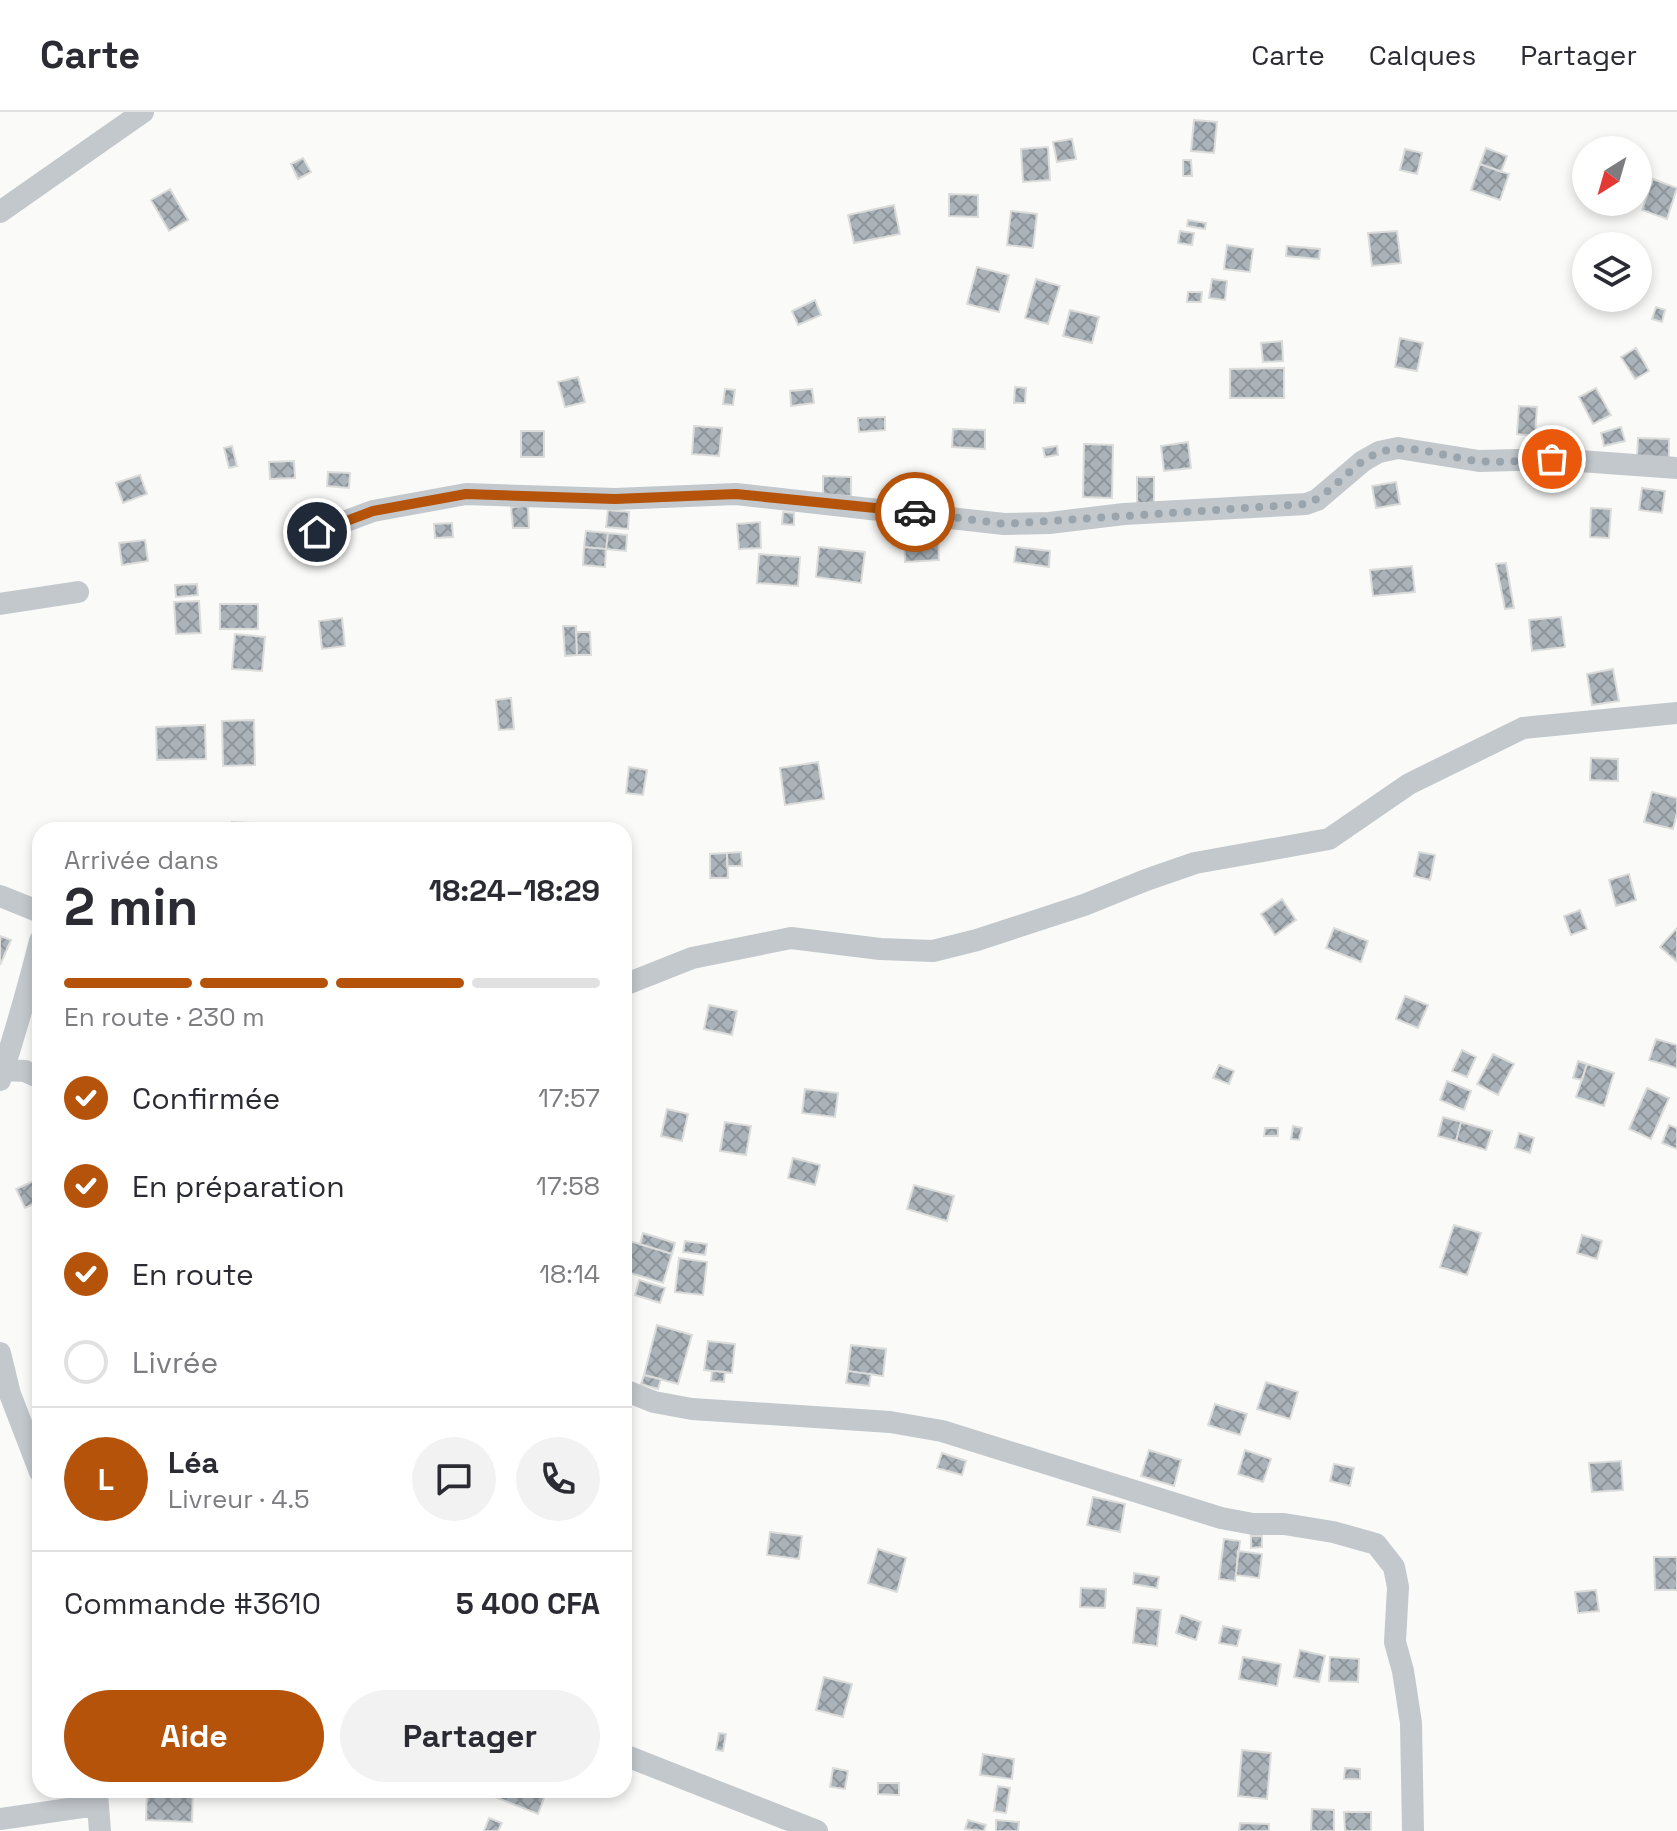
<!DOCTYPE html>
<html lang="fr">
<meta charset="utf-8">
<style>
:root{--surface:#fff;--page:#f2f2f3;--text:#2b2b33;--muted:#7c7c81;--line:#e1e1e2;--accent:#b45309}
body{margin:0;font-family:"Space Grotesk",sans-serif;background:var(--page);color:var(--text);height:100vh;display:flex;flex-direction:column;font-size:30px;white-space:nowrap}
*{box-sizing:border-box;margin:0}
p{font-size:26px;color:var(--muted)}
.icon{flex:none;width:44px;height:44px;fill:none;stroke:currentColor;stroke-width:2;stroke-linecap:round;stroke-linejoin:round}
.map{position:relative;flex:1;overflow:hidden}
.drawer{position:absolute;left:32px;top:710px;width:600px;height:976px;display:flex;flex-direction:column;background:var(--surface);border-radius:24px;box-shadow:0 4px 12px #0003}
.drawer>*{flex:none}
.needle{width:52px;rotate:217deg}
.fabs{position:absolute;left:1572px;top:24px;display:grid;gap:16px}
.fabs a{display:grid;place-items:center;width:80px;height:80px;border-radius:50%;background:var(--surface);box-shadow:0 4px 12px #0003;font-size:40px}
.pin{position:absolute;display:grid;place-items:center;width:68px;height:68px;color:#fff;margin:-34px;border:4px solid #fff;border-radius:50%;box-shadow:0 2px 8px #0007}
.courier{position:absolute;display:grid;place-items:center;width:80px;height:80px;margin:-40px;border:6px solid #b45309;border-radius:50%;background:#fff;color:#222;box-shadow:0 2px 10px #0007}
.summary em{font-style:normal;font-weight:700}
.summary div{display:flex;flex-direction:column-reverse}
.summary{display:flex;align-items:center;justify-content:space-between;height:136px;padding:0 32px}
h1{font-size:52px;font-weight:700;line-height:60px}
.bar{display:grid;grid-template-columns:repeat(4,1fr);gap:12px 8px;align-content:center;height:96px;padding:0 32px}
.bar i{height:10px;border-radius:6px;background:var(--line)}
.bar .on{background:var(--accent)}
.bar p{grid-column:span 4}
.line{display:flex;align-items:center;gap:20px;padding:0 32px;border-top:2px solid var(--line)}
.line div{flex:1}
.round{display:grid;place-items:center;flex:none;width:84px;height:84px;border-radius:42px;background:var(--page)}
ol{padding:0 32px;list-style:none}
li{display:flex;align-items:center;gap:24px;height:88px}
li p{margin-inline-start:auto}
li .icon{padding:8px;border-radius:50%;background:var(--accent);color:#fff;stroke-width:4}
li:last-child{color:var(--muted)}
li i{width:44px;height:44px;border:4px solid var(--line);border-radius:50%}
.action{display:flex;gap:16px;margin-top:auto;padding:16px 32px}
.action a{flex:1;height:92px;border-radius:48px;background:var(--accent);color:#fff;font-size:32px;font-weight:700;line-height:92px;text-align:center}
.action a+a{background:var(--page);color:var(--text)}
header{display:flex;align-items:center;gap:48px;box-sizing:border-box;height:112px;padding:0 40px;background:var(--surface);border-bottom:2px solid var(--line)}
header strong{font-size:38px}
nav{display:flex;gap:44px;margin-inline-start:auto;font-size:28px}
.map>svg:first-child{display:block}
.building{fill:url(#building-cross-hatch);stroke:#dcdcda;stroke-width:2}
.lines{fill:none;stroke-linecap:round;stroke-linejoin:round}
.minor{stroke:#c3c8cc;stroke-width:22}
.done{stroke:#99a4ac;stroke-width:8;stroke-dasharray:0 14.4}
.route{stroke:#b45309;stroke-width:10}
</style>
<header>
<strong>Carte</strong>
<nav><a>Carte</a><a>Calques</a><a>Partager</a></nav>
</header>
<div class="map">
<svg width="1677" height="1719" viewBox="0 0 1677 1719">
<defs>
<pattern id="building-cross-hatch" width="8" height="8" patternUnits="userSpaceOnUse" patternTransform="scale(2)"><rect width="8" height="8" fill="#aab3b9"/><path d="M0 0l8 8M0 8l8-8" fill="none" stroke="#8e969c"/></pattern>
</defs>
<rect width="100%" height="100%" fill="#fafaf8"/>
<path class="building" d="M1194 8 1217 10 1214 41 1191 39Z
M1072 27 1076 47 1057 50 1053 30Z
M1048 35 1050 68 1023 70 1021 37Z
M1486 36 1507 44 1501 60 1480 52Z
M1405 37 1422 41 1417 62 1400 58Z
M303 46 311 60 298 67 291 52Z
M1183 48H1191L1192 64H1183Z
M1480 52 1509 62 1500 88 1471 78Z
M1653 67 1677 76 1667 107 1642 98Z
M170 77 188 108 169 119 151 88Z
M949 82 978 83V105L949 104Z
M894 93 900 122 854 131 848 103Z
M1011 99 1037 102 1033 136 1007 133Z
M1188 108 1206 111 1205 117 1187 114Z
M1180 119 1194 121 1192 133 1178 131Z
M1397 119 1401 151 1372 154 1368 121Z
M1227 133 1253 137 1250 160 1224 157Z
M1287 134 1320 137 1319 147 1286 144Z
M977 155 1009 163 999 200 967 192Z
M1036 167 1060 174 1048 212 1025 206Z
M1212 167 1227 169 1225 188 1209 186Z
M1188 180H1202L1201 190H1187Z
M815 188 821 203 798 213 792 199Z
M1656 195 1665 198 1662 210 1652 207Z
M1070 198 1099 205 1092 231 1063 224Z
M1400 226 1423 231 1417 259 1395 255Z
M1282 229 1283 249 1263 250 1261 231Z
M1636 236 1649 259 1635 267 1621 245Z
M1284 256V286H1230V257Z
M578 265 585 290 565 295 558 270Z
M1015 275 1026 276 1025 291H1014Z
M1596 276 1611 303 1593 312 1579 285Z
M725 277 735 278 733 293 723 292Z
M812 277 814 291 791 294 790 279Z
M1519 294 1537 295 1535 324 1517 322Z
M885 305V318L859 320 858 306Z
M694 314 722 316 719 344 692 342Z
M1621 315 1625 329 1604 334 1601 321Z
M953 317 985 318V337L952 335Z
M521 319H544V345H521Z
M1638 326 1669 327V347L1637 345Z
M1188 330 1191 356 1164 359 1161 334Z
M1084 332 1113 333 1112 386 1083 385Z
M232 334 237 354 229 356 224 336Z
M1057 334 1058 343 1045 345 1043 336Z
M294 349 295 366 270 367 269 350Z
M328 360 350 361 349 376 327 374Z
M140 363 147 382 123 391 116 371Z
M823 364 851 365V384L823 383Z
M1137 365H1154V392H1137Z
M1396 370 1400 392 1376 396 1372 374Z
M1642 376 1665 379 1662 401 1639 398Z
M528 394 529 416H513L511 395Z
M1591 396 1611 397 1609 426 1590 425Z
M608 398 629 400 628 417 606 415Z
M783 400 794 401V413L782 412Z
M760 410 761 436 739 437 737 412Z
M452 411 453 425 435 426 434 412Z
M586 419 608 421 606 437 584 435Z
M608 421 627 423 626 439 606 437Z
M938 422 939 448 905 450 904 424Z
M145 428 148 449 122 453 119 431Z
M584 435 606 437 605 455 583 453Z
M819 435 865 440 861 471 816 465Z
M1016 435 1050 439 1049 455 1014 450Z
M759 442 800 445 798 474 757 471Z
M1506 451 1514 496 1505 497 1496 452Z
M1412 454 1415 480 1373 484 1370 458Z
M197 472 198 483 176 485 175 473Z
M199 489 201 521 176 522 174 490Z
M220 492H258V517H220Z
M1561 505 1565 535 1532 539 1529 508Z
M342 506 345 534 322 537 319 509Z
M563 514H576L577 543 565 544Z
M576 520H590L591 543H577Z
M235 522 265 525 262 559 232 557Z
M1613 557 1619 589 1592 593 1587 562Z
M511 586 514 617 499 618 496 588Z
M254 608 255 653 223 654 222 609Z
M205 613 206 647 157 648 156 615Z
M1591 646 1618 647V669L1590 668Z
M818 650 824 687 785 693 780 656Z
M629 655 647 658 643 683 626 681Z
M1652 680 1677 686V701L1673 717 1644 710Z
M232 710 285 713 284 718H231Z
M741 740 742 754H727V741Z
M1419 740 1435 743 1430 768 1414 764Z
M727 741 728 766H710V742Z
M1629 762 1636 788 1616 794 1609 768Z
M1282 787 1296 808 1275 823 1261 802Z
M1580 798 1587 817 1571 823 1564 804Z
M1334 816 1368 829 1361 850 1326 836Z
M1677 816V850L1660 835Z
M0 824 11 828 0 853Z
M1405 884 1428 893 1418 916 1396 907Z
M709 893 737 899 732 923 704 917Z
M1656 927 1677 933V956L1649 948Z
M1462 938 1476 945 1467 965 1452 959Z
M1493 942 1514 952 1498 983 1477 972Z
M1578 949 1587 952 1582 968 1573 966Z
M1587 952 1614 961 1604 994 1576 985Z
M1219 953 1234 959 1229 972 1213 966Z
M1447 969 1471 979 1464 998 1440 988Z
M1647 976 1669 986 1651 1027 1629 1017Z
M805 977 838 981 835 1005 802 1001Z
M667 997 688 1002 682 1029 661 1024Z
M1443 1005 1461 1010 1456 1029 1438 1024Z
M725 1010 751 1014 746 1043 720 1039Z
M1461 1010 1492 1019 1486 1038 1456 1029Z
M1669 1013 1677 1016V1037L1662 1031Z
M1293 1014 1302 1016 1299 1028 1291 1027Z
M1265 1016H1278V1024H1264Z
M1519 1021 1534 1026 1530 1041 1515 1036Z
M793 1046 820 1053 815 1073 788 1066Z
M40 1066V1089L25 1096 16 1077Z
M914 1073 954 1084 947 1109 907 1097Z
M1454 1113 1481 1121 1467 1163 1440 1155Z
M643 1121 675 1131 672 1142 640 1132Z
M1582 1123 1602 1129 1597 1147 1577 1141Z
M626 1128 672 1142 663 1171 624 1159Z
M685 1129 707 1132 705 1143 683 1140Z
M679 1146 707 1150 703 1183 675 1180Z
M639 1168 665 1176 660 1191 635 1183Z
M657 1213 692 1223 678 1272 644 1263Z
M708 1229 735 1232 732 1261 704 1258Z
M851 1233 886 1237 883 1264 848 1259Z
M712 1259 725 1260 724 1270 711 1269Z
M848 1259 871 1262 869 1274 846 1271Z
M644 1263 661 1267 658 1277 641 1272Z
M1266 1270 1298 1280 1290 1307 1257 1297Z
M1215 1292 1247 1302 1240 1323 1208 1313Z
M1149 1338 1181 1348 1174 1374 1141 1364Z
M1245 1338 1271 1347 1263 1370 1238 1362Z
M942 1341 966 1349 962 1363 937 1356Z
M1621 1349 1623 1378 1592 1380 1589 1351Z
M1334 1352 1354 1356 1350 1374 1330 1369Z
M1093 1385 1125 1392 1120 1420 1087 1413Z
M770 1420 802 1424 799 1447 767 1443Z
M1251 1424H1262V1435L1251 1436Z
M1224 1427 1240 1429 1235 1469 1219 1467Z
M878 1437 906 1446 897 1480 868 1471Z
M1238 1439 1262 1442 1259 1466 1236 1463Z
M1654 1445H1677V1478H1655Z
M1134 1461 1159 1465 1157 1476 1133 1472Z
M1081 1476 1106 1477 1105 1496 1080 1495Z
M1596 1478 1599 1499 1578 1501 1575 1480Z
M1137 1496 1161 1498 1157 1534 1133 1531Z
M1181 1503 1201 1510 1196 1528 1176 1521Z
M1223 1514 1241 1518 1237 1534 1219 1531Z
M1300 1538 1325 1544 1319 1570 1294 1565Z
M1243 1545 1281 1552 1277 1574 1239 1567Z
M1330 1545 1359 1547 1358 1570 1329 1569Z
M824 1565 852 1572 843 1605 816 1598Z
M719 1621 726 1622 723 1639 716 1638Z
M1242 1638 1271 1641 1267 1687 1238 1684Z
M983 1642 1014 1647 1012 1667 980 1663Z
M833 1656 848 1659 845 1677 830 1675Z
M1345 1656 1360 1657V1667H1344Z
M878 1671H899V1683L878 1682Z
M998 1674 1010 1676 1006 1701 994 1699Z
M147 1678 193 1679 192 1710 146 1708Z
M498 1678H547L538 1702 495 1685Z
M1312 1697 1334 1698V1719H1311Z
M1344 1700H1371V1719H1345Z
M489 1706 502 1711 498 1719H484Z
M968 1708 986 1713 984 1719 965 1717Z
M996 1708 1019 1710 1018 1719H996Z
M1240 1711 1269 1712V1719H1239Z"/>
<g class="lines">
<path class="minor" d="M0 100 143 0
M317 420 373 399 466 382 615 387 736 382 1004 412 1049 411 1124 402 1306 392 1317 388 1363 349 1379 340 1398 336 1479 349 1552 347 1677 356
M0 492 78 480
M0 784 40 800
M624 873 692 846 791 826 880 837 933 839 977 828 1084 793 1146 768 1195 751 1329 727 1409 672 1523 616 1677 601
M3 958 25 959 40 966
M0 968C15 922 28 876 40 829
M0 1241 10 1282 40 1360
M624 1278 654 1290 692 1297 890 1310 942 1319 1221 1406 1253 1412H1284L1333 1420 1376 1432 1394 1455 1398 1475 1395 1530 1403 1559 1411 1611 1413 1719
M624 1643 817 1719
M97 1681 100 1719
M0 1707 96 1693"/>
</g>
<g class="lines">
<path class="done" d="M915 400 1004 412 1306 392C1334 382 1351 350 1381 340 1412 330 1447 346 1478 349 1503 351 1528 348 1552 347"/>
<path class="route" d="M317 420 373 399 466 382 615 387 736 382 915 400"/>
</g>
</svg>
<div class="fabs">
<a><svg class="needle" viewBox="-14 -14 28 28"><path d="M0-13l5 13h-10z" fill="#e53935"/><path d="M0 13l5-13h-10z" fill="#7c7c81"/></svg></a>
<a><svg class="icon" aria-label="layers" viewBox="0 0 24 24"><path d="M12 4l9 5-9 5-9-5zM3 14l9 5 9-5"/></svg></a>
</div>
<div class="pin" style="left:1552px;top:347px;background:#ea580c"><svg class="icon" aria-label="bag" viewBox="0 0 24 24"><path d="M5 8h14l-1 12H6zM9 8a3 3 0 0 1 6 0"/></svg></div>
<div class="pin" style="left:317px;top:420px;background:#1f2937"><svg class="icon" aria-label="home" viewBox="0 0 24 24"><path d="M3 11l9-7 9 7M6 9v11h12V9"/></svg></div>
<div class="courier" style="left:915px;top:400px"><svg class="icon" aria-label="car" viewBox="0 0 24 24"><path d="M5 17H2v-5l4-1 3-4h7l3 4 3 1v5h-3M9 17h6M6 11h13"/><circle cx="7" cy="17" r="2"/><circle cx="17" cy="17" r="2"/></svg></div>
<section class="drawer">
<div class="summary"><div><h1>2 min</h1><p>Arrivée dans</p></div><em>18:24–18:29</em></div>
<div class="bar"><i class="on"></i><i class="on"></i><i class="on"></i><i></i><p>En route · 230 m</p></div>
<ol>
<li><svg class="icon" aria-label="check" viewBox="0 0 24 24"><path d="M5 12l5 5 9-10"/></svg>Confirmée<p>17:57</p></li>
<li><svg class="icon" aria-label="check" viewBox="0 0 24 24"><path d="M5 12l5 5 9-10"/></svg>En préparation<p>17:58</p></li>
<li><svg class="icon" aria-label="check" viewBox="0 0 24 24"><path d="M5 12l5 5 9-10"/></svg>En route<p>18:14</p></li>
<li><i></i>Livrée</li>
</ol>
<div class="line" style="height:144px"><b class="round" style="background:var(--accent);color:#fff">L</b><div><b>Léa</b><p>Livreur · 4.5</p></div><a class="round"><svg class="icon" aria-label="chat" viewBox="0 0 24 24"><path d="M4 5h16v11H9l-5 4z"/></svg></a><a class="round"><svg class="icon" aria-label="phone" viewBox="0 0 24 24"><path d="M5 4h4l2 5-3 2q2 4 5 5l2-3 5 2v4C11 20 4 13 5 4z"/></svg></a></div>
<div class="line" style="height:104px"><div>Commande #3610</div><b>5 400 CFA</b></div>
<div class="action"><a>Aide</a><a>Partager</a></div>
</section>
</div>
